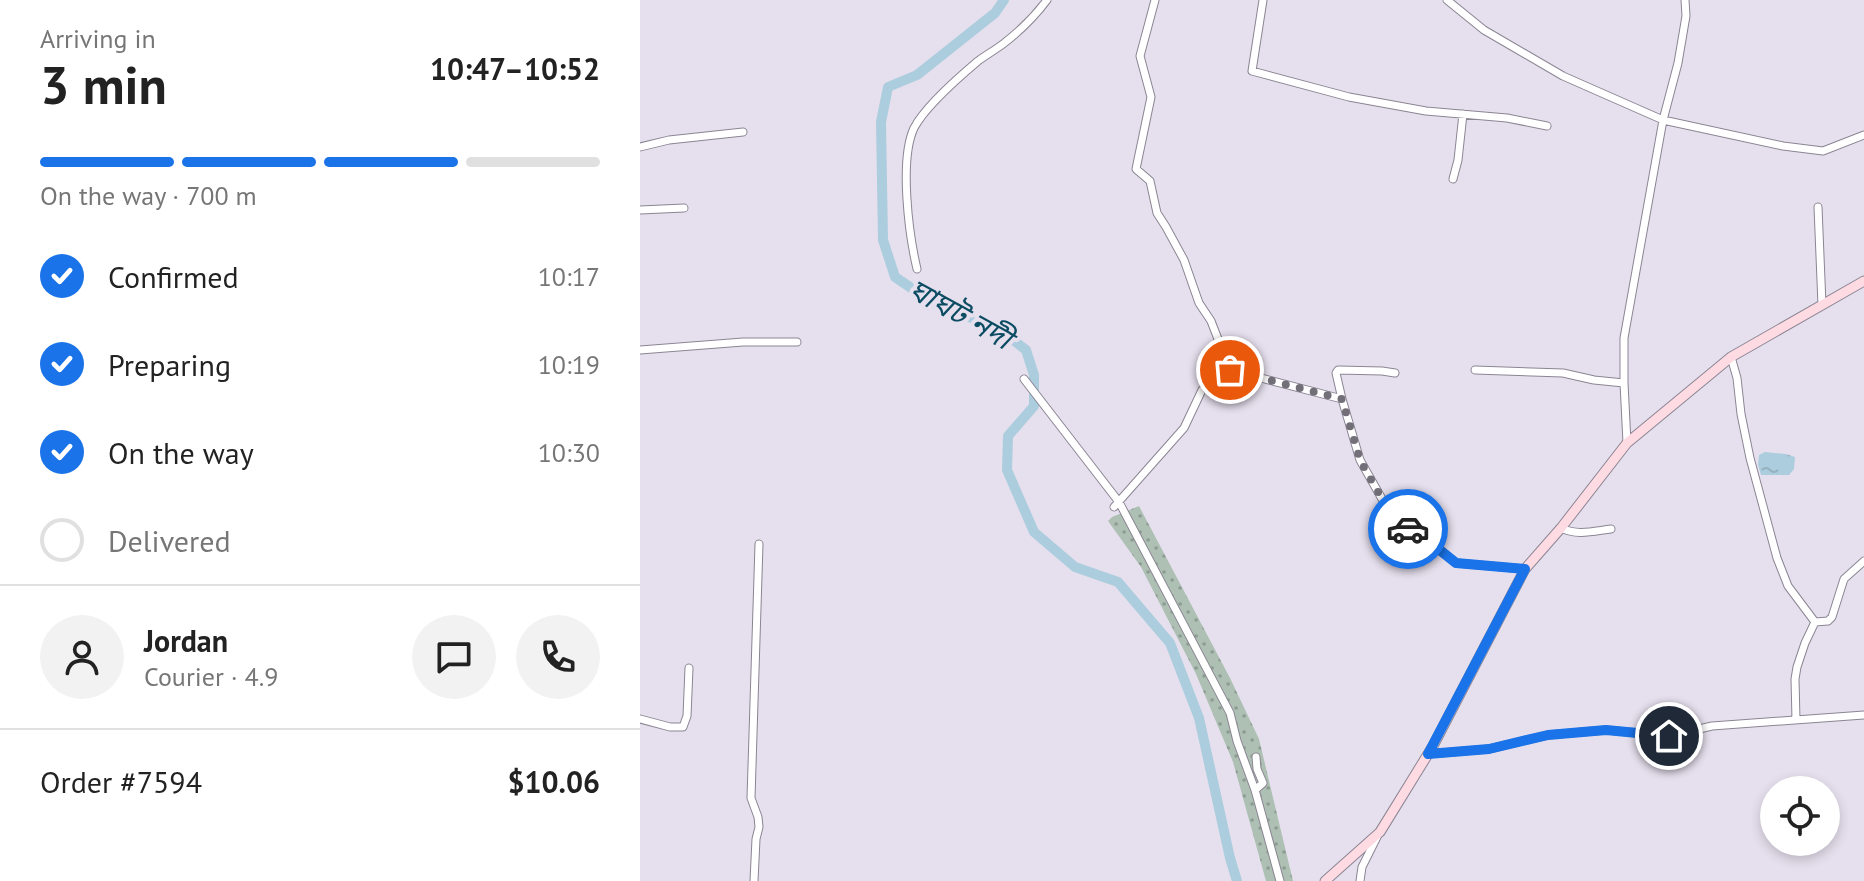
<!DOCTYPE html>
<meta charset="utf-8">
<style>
:root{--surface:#fff;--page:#f2f2f2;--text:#222;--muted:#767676;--line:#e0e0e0;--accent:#1a73e8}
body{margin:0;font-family:"PT Sans","Noto Sans Bengali",sans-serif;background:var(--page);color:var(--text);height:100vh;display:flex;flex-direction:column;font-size:30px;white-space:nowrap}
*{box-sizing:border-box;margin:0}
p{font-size:26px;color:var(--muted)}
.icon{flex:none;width:44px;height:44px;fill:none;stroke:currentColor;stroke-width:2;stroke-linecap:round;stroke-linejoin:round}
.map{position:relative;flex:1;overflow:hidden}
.drawer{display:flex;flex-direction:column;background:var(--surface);width:640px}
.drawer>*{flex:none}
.buttons{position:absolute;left:1120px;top:776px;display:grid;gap:16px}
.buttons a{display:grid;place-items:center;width:80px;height:80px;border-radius:50%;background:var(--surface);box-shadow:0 4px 12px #0003;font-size:40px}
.pin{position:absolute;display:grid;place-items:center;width:68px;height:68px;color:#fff;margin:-34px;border:4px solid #fff;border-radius:50%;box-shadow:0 2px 8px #0007}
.courier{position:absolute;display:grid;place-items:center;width:80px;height:80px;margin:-40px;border:6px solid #1a73e8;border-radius:50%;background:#fff;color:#222;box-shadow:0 2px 10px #0007}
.headline em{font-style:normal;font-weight:600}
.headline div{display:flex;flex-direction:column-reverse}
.headline{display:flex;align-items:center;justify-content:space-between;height:136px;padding:0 40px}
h1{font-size:52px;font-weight:600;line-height:60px}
.bar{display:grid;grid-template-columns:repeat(4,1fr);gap:12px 8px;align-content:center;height:96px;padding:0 40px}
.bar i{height:10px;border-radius:6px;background:var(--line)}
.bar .selected{background:var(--accent)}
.bar p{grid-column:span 4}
.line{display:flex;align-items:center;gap:20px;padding:0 40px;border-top:2px solid var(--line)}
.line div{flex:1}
.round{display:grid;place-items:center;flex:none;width:84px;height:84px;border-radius:42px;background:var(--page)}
ol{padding:0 40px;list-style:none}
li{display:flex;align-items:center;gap:24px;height:88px}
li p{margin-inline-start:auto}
li .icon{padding:8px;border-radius:50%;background:var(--accent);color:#fff;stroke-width:4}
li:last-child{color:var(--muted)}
li i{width:44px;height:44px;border:4px solid var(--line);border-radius:50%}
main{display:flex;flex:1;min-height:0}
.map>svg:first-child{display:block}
.park{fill:url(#park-dots)}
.water{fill:url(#water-ripples)}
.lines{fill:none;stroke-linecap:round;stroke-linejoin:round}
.river{stroke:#accddd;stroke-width:10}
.street-casing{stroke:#8b8593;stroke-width:9}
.secondary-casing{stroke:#8b8593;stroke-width:11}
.street{stroke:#fff;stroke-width:7}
.secondary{stroke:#fedbe3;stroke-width:9}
.done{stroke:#726f78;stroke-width:8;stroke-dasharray:0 14.4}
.route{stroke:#1a73e8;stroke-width:10}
.labels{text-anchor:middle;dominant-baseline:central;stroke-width:8;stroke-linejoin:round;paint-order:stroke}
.water-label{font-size:30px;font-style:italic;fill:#0b4c63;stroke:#e6e0ee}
</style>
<main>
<section class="drawer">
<div class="headline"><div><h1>3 min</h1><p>Arriving in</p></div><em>10:47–10:52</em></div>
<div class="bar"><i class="selected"></i><i class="selected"></i><i class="selected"></i><i></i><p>On the way · 700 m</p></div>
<ol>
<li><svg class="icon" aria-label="check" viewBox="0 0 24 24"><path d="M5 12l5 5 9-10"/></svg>Confirmed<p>10:17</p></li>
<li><svg class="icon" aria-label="check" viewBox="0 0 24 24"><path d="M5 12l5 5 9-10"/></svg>Preparing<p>10:19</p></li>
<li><svg class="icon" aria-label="check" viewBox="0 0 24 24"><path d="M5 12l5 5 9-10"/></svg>On the way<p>10:30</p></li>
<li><i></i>Delivered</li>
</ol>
<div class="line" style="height:144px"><a class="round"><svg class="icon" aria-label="person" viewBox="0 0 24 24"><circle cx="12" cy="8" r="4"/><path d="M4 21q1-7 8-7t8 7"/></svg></a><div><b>Jordan</b><p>Courier · 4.9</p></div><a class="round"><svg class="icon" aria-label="chat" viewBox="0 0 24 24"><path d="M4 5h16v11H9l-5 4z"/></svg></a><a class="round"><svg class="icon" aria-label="phone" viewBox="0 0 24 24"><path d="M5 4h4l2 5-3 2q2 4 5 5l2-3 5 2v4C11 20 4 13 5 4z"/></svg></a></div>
<div class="line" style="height:104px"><div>Order #7594</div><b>$10.06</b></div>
</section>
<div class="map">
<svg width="1224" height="881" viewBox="0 0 1224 881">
<defs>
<pattern id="park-dots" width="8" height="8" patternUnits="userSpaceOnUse" patternTransform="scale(2)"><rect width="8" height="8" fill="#adc0b3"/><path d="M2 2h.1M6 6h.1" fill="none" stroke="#8e9d93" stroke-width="1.8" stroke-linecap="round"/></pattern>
<pattern id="water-ripples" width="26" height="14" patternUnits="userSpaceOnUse" patternTransform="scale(2)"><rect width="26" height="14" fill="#accddd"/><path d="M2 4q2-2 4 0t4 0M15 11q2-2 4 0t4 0" fill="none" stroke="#95b0be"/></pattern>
</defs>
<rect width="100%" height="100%" fill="#e6e0ee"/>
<path class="park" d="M499 506 590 678 619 739 653 881H626L593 762 556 674 501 567 468 521 472 517Z"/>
<path class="water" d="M1125 452 1146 454 1155 457 1154 469 1149 475H1121L1118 465 1119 455Z"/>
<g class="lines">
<path class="river" d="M364 0 355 13 277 75 248 87 241 122 243 240 255 277 292 302 359 329 386 350 394 375V406L368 436 367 470 394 532 435 567 478 582 530 643 559 718 590 858 597 881"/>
<defs>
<path id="street" d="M515 0 500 56 511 97 496 169 510 181 517 213 526 227 544 260 559 303 571 321 590 370
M623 0 612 71 709 97 786 111 867 118 907 126
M807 0 844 30 923 76 1023 120 1143 146 1183 151 1224 135
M0 147 29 140 103 132
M813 179 818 160 823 114
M1178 207 1182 305
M0 210 44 208
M277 269C269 235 259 160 274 128 285 107 319 77 338 61 346 55 355 50 363 44 380 31 395 16 407 0
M0 350 103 342H157
M1091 357 1097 378 1101 414 1110 458 1137 558 1148 586 1175 622
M835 370 923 373 954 380 984 383
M384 379 479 502 590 713 597 741 615 790 623 783 617 769 616 757
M702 399 696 373 698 370 742 371 755 373
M987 443 984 383V338L1023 120 1038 63 1046 16 1045 0
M474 507 544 428 562 390 590 370 702 399 720 460 746 506 773 534 791 543 816 563 885 569
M921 528C937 536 954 531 971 529
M0 719 30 727H43L47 716 49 668
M1156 720 1155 679 1157 667 1165 643 1175 622 1188 621 1192 617 1204 579 1224 561
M788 754 849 749 908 735 966 730 1029 736 1072 726 1224 715
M615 790 640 881
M114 881 116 839 119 827 118 817 111 798 119 544
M720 881 722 867 737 837"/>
<path id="secondary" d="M685 881 740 832 793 746 885 569 921 528 987 443 1091 357 1224 281"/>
</defs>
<use href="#street" class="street-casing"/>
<use href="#secondary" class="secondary-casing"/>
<use href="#street" class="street"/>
<use href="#secondary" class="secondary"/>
</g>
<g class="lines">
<path class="done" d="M590 370 702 399 720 460 746 506 768 529"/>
<path class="route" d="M768 529 773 534 791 543 816 563 885 569 788 754 849 749 908 735 966 730 1029 736"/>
</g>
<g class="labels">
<g class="water-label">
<text transform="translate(321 313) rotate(29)">ঘাঘট নদী</text>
</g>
</g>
</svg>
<div class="buttons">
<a><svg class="icon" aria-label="locate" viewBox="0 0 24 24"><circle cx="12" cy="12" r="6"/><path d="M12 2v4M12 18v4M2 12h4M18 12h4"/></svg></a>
</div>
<div class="pin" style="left:590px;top:370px;background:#ea580c"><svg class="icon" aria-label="bag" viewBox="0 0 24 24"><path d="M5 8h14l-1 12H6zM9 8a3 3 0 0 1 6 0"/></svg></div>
<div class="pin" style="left:1029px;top:736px;background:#1f2937"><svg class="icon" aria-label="home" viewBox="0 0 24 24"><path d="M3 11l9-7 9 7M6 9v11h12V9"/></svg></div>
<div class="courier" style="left:768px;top:529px"><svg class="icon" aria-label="car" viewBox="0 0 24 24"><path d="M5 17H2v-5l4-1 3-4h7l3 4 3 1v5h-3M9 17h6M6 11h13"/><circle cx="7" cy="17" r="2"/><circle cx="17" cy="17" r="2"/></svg></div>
</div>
</main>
